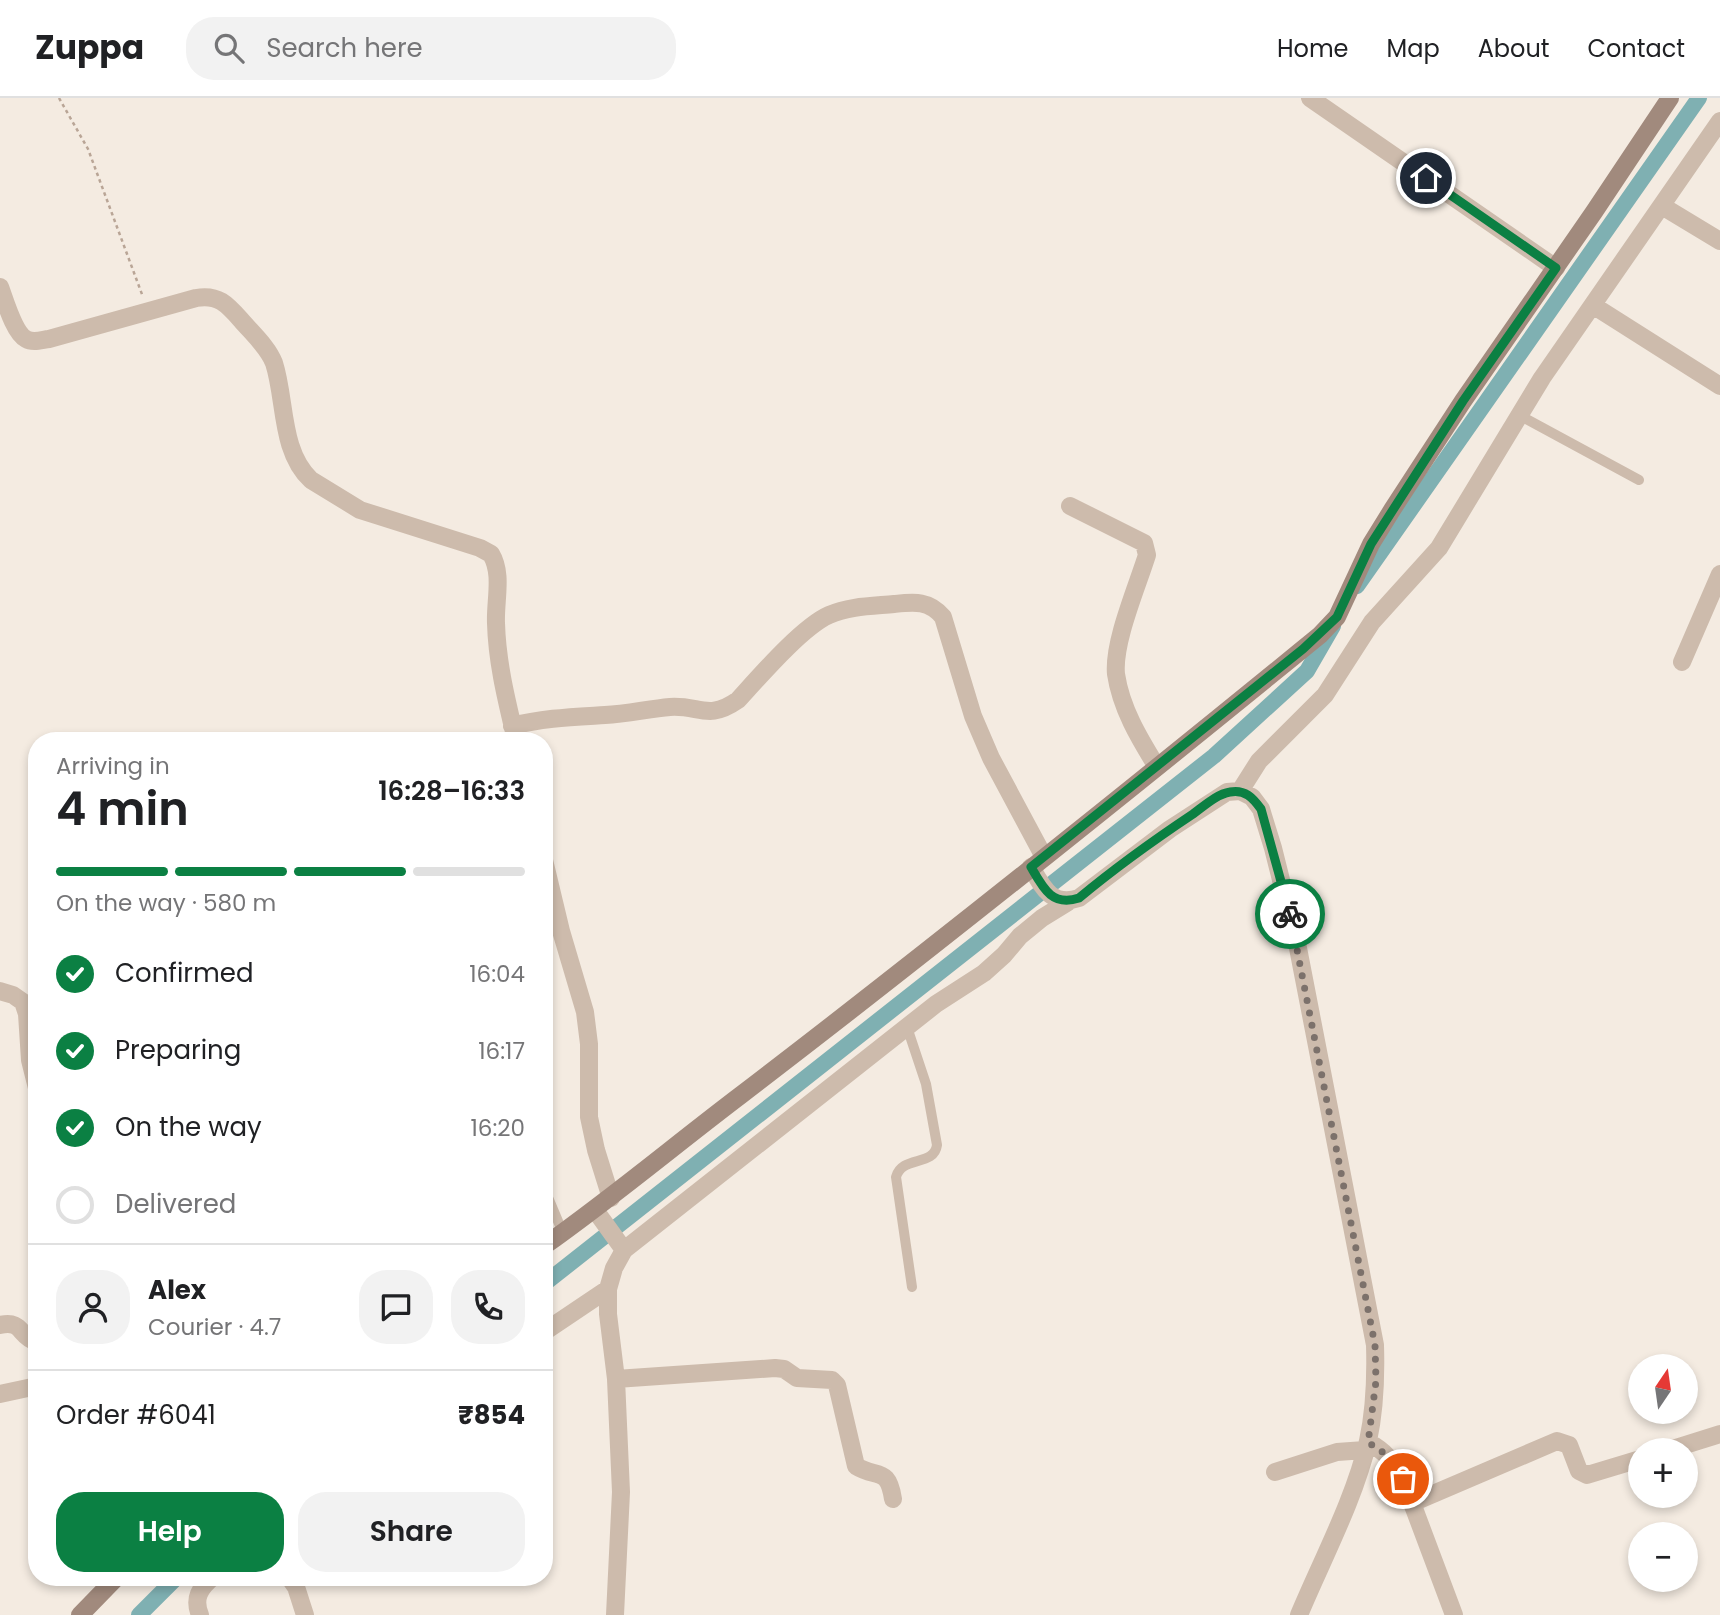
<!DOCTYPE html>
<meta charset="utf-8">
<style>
:root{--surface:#fff;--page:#f2f2f2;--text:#202124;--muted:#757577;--line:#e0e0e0;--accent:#0b8043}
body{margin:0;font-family:Poppins,sans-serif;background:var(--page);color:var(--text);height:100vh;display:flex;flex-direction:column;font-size:26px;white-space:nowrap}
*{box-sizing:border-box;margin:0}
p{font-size:23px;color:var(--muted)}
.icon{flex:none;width:38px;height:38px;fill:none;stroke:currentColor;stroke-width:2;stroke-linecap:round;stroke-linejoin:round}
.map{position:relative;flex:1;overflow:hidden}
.details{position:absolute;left:28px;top:634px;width:525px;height:854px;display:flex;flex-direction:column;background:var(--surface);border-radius:28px;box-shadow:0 4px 10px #0003}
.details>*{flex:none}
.needle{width:46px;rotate:13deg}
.controls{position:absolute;left:1628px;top:1256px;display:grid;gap:14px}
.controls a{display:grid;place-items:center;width:70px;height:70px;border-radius:50%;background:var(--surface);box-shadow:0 4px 10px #0003;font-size:35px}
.pin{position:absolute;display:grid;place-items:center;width:60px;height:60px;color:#fff;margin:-30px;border:4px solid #fff;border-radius:50%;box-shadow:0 2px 7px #0007}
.courier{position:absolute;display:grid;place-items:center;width:70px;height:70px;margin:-35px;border:5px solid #0b8043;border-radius:50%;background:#fff;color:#222;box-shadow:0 2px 9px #0007}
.overview em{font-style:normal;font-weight:600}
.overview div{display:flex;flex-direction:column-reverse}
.overview{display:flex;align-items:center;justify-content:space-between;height:119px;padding:0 28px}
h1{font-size:46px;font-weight:600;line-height:52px}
.bar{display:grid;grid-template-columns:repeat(4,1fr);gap:10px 7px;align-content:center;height:84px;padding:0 28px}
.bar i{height:9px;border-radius:5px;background:var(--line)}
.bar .active{background:var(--accent)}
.bar p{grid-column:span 4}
.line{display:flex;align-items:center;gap:18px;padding:0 28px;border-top:2px solid var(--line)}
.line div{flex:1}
.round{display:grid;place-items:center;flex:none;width:74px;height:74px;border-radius:28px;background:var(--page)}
ol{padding:0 28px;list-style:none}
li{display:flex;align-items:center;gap:21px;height:77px}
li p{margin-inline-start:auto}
li .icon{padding:7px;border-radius:50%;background:var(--accent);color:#fff;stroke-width:4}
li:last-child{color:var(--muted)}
li i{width:38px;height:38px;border:4px solid var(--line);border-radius:50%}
.action{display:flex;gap:14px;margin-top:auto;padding:14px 28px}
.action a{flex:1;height:80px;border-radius:28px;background:var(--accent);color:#fff;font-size:28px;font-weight:600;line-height:80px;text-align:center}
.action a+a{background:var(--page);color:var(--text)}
header{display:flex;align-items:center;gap:42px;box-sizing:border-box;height:98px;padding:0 35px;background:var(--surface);border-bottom:2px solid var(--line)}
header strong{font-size:33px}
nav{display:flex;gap:38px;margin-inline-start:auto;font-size:24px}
.search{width:490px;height:63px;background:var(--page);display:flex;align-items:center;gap:18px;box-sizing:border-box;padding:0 24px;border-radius:28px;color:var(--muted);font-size:26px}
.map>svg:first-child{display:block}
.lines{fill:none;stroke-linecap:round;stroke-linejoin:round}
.canal{stroke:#7fb0b2;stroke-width:16}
.path{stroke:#b9a596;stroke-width:2.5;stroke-dasharray:3.5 3.5;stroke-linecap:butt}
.lane{stroke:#cdbbac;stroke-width:10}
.street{stroke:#cdbbac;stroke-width:18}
.secondary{stroke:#a18a7d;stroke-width:18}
.done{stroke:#7c716b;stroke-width:7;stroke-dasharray:0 12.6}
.route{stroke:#0b8043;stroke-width:9}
</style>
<header>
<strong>Zuppa</strong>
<div class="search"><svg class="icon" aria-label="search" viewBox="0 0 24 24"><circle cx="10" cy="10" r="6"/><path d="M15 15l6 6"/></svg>Search here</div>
<nav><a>Home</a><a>Map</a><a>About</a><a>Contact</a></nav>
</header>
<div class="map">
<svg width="1720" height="1517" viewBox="0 0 1720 1517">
<rect width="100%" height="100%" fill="#f4ebe1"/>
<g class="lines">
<path class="canal" d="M1357 488 1699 0
M544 1186 1214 658 1307 573 1333 528
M139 1517 177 1479"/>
<path class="path" d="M59 0 88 51 143 199"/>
<path class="lane" d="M1519 317 1639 382
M907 929 926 986 937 1047C934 1069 902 1057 896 1079L912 1189
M544 1090 563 1135"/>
<path class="street" d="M1310 0 1556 170
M1662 108 1720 143
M0 189C5 202 14 235 26 241 33 245 41 242 49 241L196 200C218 196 227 206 241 222 252 235 268 249 274 265 286 302 280 353 311 382L360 412 480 450 491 456C503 476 495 502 496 525 497 565 507 604 516 642
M1594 208 1720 288
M1070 408 1144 445 1147 457C1137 489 1113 544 1116 576 1121 610 1139 640 1157 669
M1682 564 1720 476
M512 628C543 620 573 619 605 617 627 616 648 611 670 609 700 607 708 623 738 602 759 579 802 529 829 517 849 508 873 508 894 506 914 504 929 502 943 519L973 618 991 660 1044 759
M1240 693 1259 663 1325 597 1372 524 1439 450 1542 280 1720 23
M544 762 561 833 585 914 589 946V1019L596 1052 611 1100
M1031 769C1043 790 1052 809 1079 800L1170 731 1227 694 1240 693 1252 699 1261 711 1273 750 1298 850 1375 1247C1376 1280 1375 1311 1368 1343 1355 1400 1322 1462 1299 1517
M0 893 13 897 23 904 27 916 30 962 37 990
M595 1112 624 1152
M0 1227C24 1222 18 1239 37 1244
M544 1234 608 1191
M616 1281 775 1270 784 1271 797 1280 832 1282 837 1287 856 1368C877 1381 888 1368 893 1401
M0 1296 37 1288
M1368 1344C1385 1353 1394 1364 1403 1381L1454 1517
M1666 1353 1720 1336
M1275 1374 1337 1354 1365 1352
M1412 1405 1557 1343 1569 1347 1579 1373 1587 1377 1640 1361
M289 1479 296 1489 305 1517
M200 1517C193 1500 200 1490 213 1479
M615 1517 621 1394 616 1281 608 1216V1191L614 1170 624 1152 936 906 984 875 1004 857 1020 838 1042 820 1068 804"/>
<path class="secondary" d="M544 1148C612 1100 675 1047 741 997 937 847 1129 693 1320 537L1337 519 1371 446 1392 412 1463 303 1594 114 1670 0
M80 1517 117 1479"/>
</g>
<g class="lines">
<path class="done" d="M1290 816 1375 1247 1376 1283 1368 1345C1385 1353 1394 1364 1403 1381"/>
<path class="route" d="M1290 816 1261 711C1253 700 1245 691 1230 694 1217 696 1204 708 1193 716 1154 742 1115 770 1079 800 1052 809 1043 790 1031 769L1303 551 1337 519 1371 446 1463 303 1556 170 1426 80"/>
</g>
</svg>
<div class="controls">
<a><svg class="needle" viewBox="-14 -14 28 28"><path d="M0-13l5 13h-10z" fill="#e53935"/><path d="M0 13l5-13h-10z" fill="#757577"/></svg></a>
<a>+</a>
<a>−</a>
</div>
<div class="pin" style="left:1403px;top:1381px;background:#ea580c"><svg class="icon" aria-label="bag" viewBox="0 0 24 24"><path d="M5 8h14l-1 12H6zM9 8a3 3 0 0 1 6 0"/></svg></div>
<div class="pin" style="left:1426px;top:80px;background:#1f2937"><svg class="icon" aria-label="home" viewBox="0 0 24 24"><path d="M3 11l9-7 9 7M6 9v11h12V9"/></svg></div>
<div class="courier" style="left:1290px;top:816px"><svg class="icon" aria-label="bike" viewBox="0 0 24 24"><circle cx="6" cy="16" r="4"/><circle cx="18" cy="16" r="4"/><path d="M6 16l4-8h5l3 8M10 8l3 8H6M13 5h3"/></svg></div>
<section class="details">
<div class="overview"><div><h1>4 min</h1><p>Arriving in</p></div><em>16:28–16:33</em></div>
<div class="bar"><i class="active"></i><i class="active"></i><i class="active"></i><i></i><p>On the way · 580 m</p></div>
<ol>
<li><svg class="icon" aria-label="check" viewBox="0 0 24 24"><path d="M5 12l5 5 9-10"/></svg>Confirmed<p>16:04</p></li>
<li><svg class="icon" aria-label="check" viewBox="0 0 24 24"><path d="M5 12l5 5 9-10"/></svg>Preparing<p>16:17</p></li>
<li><svg class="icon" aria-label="check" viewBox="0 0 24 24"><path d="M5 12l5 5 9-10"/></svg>On the way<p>16:20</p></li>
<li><i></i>Delivered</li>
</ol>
<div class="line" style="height:126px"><a class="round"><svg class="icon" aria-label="person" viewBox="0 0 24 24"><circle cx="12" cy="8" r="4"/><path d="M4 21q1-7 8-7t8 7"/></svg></a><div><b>Alex</b><p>Courier · 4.7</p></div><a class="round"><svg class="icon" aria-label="chat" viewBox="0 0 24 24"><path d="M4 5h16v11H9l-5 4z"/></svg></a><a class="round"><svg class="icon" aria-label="phone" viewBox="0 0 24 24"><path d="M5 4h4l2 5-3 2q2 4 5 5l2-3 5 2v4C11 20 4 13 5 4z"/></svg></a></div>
<div class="line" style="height:91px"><div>Order #6041</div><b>₹854</b></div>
<div class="action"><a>Help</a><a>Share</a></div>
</section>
</div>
